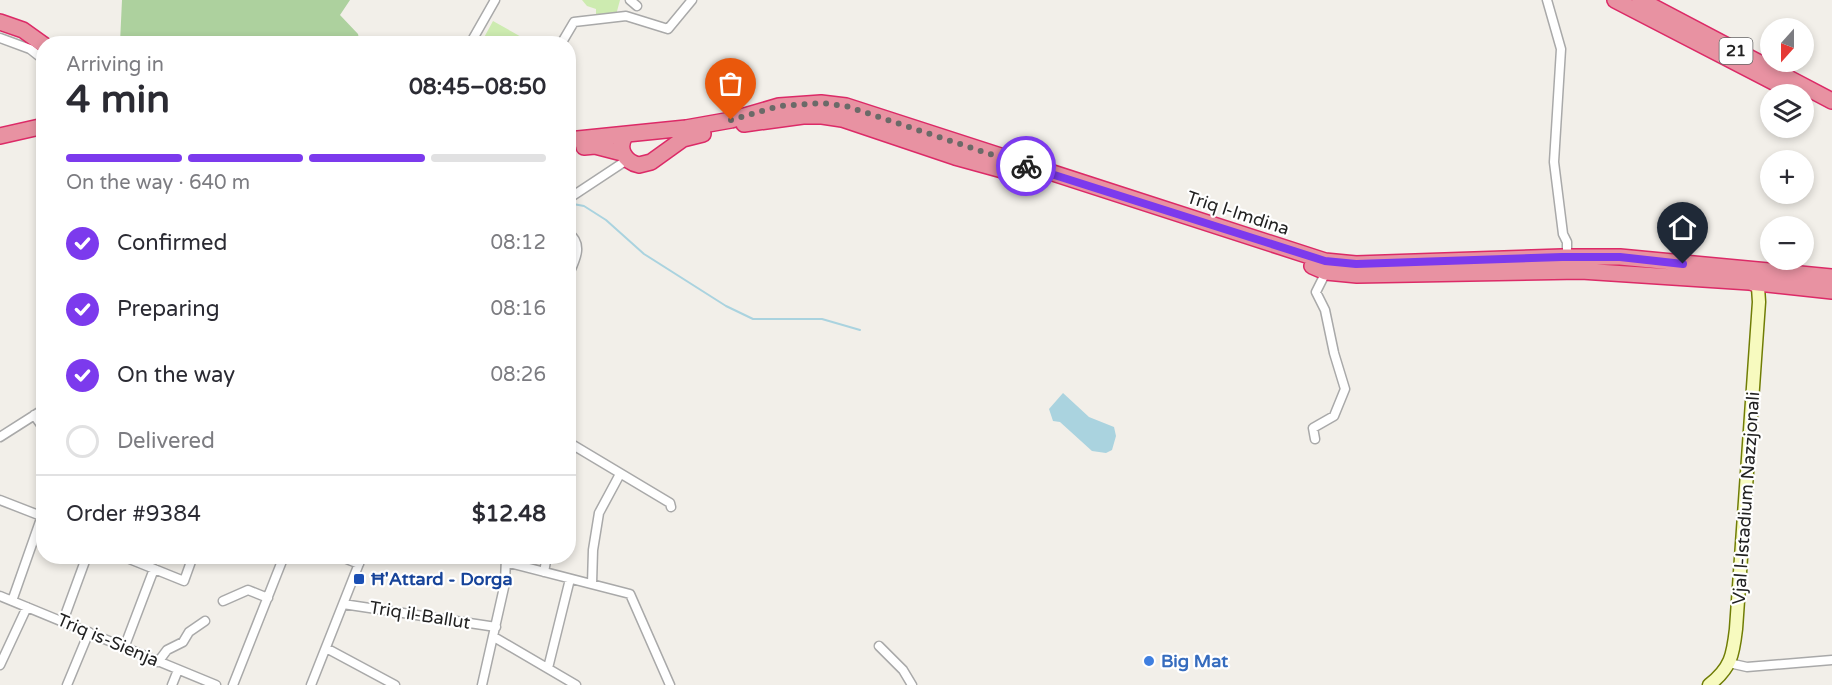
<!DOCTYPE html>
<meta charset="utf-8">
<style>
:root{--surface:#fff;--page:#f7f7f7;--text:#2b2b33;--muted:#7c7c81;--line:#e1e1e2;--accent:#7c3aed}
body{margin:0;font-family:"Varela Round",sans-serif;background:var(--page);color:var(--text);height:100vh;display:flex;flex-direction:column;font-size:22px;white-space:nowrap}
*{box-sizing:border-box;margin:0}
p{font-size:20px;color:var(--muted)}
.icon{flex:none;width:33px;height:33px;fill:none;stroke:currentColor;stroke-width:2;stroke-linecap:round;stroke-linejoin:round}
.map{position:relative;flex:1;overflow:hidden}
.drawer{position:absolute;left:36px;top:36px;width:540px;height:528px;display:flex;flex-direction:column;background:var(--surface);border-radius:24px;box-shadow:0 3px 9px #0003}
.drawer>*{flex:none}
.needle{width:39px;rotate:201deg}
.tools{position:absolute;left:1760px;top:18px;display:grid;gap:12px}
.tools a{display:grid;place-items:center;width:54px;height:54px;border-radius:50%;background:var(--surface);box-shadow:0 3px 9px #0003;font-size:30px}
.pin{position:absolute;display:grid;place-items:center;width:51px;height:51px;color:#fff;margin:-62px -26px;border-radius:50% 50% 50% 0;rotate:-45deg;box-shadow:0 0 6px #0007}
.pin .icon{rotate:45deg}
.courier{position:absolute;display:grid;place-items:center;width:60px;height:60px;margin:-30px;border:4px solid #7c3aed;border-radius:50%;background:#fff;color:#222;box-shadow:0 2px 8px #0007}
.headline em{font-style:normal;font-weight:700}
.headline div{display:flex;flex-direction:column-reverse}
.headline{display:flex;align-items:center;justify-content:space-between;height:102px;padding:0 30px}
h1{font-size:39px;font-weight:700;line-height:45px}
.bar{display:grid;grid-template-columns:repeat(4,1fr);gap:9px 6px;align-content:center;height:72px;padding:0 30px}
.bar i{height:8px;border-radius:4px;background:var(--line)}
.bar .selected{background:var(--accent)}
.bar p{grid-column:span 4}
.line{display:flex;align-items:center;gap:15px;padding:0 30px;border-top:2px solid var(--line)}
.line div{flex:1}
ol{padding:0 30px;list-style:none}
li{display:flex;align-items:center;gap:18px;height:66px}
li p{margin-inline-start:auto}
li .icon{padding:6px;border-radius:50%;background:var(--accent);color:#fff;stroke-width:4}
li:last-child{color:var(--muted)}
li i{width:33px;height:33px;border:3px solid var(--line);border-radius:50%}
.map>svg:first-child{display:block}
.grass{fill:#cdebb0}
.forest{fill:#add19e}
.water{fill:#aad3df}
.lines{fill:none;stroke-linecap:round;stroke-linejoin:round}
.stream{stroke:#aad3df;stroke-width:2}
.street-casing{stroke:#a9a9a9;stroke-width:11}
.secondary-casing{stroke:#707d05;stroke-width:15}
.highway-casing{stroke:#dc2a67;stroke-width:18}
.street{stroke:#fff;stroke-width:8}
.secondary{stroke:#f7fabf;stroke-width:12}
.highway{stroke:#e892a2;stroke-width:15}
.done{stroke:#6b6a68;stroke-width:6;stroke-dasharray:0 10.8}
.route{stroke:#7c3aed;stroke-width:8}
.transit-dot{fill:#1a4fb4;stroke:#fff;stroke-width:2}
.shop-dot{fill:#3f7fe0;stroke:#fff;stroke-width:2}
.labels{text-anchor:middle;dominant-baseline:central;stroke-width:4.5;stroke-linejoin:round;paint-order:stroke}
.shield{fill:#fff;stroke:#646464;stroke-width:1.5}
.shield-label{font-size:16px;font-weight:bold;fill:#222}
.street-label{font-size:18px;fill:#222;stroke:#fff}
.transit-label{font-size:18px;font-weight:bold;fill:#164399;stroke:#fff;text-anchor:start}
.shop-label{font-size:18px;font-weight:bold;fill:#366cbe;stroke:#fff;text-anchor:start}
</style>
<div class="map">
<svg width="1832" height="685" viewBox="0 0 1832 685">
<rect width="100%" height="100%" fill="#f2efe9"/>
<path class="grass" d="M582 0H620L616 15 596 17V9L587 6Z
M493 21 532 43H481Z"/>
<path class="forest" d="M122 0H350L340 15 358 34 360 43H120Z"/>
<path class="water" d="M1063 393 1089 417 1114 427 1116 436 1112 450 1106 453 1092 451 1060 422 1053 421 1049 409Z"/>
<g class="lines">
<path class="stream" d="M568 203 584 206 606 220 644 254 726 306 753 319H822L860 330"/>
<defs>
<path id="street" d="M630 0 637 6
M1547 0 1561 49 1554 162 1563 234 1567 242V252L1562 257
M0 38 30 49 44 60
M470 44 495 0
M561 44 574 22 626 16 668 29 692 0
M568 199 627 160
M568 233C585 244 574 262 568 276
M34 415 44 429
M0 437 44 409
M1315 439 1313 428 1334 416 1345 389 1334 353 1325 310 1316 292 1326 272
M568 442 670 503 671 507
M0 500 41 516
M122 556 184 581 193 556
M339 556 359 564
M506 562 630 594 670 685
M544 572 547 556
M592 584 593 550 599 513 620 474
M0 596 216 685
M12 601 44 510
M223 601 248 590 268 598
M343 604 496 627
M63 621 85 561
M494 637 576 685
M879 646 903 670 912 685
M124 648 154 569
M326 648 395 685
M158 662 167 650 183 642 189 632 205 621
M1729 663 1747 667 1832 660
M0 665 27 607
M548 668 570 579
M67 685 89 632
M172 685 178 670
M233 685 284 556
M311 685 362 556
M482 685 505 583 506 557"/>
<path id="secondary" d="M1709 685C1731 668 1733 655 1736 629L1759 302 1758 287 1749 282"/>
<path id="highway" d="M1615 0 1795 93
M1640 0 1832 101
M0 22 23 30 44 45
M744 124 803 116H822L842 119 955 157 1017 174
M626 135C616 148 625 162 639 165L651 162 683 139 703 134
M0 136 44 126
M568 140 686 128 731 120 779 106 821 103 846 106 1325 261 1356 264 1562 257H1620L1832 277
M584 147 595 146 622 153
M1312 266 1326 272 1357 275 1581 271 1749 282 1832 291"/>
</defs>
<use href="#street" class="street-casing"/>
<use href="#secondary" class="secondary-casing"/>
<use href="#highway" class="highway-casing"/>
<use href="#street" class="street"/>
<use href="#secondary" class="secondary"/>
<use href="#highway" class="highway"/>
</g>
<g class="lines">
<path class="done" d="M731 120 779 106 821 103 846 106 1026 166"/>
<path class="route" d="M1026 166 1325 261 1356 264 1562 257H1620L1683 264"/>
</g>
<rect class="transit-dot" x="353" y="573" width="12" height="12" rx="3"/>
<circle class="shop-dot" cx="1149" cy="661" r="6"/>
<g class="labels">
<rect class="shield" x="1719.5" y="38" width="33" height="26" rx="4.5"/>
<g class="shield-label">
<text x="1736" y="51">21</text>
</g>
<g class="street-label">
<text transform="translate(1238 213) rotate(18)">Triq l-Imdina</text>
<text transform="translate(1746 498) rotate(-86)">Vjal l-Istadium Nazzjonali</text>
<text transform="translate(420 615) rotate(9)">Triq il-Ballut</text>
<text transform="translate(108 640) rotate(23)">Triq is-Sienja</text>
</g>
<g class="transit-label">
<text x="371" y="579">Ħ'Attard - Dorga</text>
</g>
<g class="shop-label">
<text x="1161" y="661">Big Mat</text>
</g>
</g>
</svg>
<div class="tools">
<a><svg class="needle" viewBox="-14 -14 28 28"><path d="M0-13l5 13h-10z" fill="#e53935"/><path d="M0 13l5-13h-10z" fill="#7c7c81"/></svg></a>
<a><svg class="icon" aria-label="layers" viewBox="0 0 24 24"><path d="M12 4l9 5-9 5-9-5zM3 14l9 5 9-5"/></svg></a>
<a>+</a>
<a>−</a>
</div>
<div class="pin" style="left:731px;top:120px;background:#ea580c"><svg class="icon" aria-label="bag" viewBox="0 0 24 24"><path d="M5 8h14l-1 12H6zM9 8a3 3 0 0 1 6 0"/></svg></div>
<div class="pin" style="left:1683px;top:264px;background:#1f2937"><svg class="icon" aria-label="home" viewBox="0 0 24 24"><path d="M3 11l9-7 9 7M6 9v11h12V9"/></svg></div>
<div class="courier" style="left:1026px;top:166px"><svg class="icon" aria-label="bike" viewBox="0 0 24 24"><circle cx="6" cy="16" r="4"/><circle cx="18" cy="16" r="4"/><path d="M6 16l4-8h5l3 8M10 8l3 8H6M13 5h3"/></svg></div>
<section class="drawer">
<div class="headline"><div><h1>4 min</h1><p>Arriving in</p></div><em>08:45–08:50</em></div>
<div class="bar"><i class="selected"></i><i class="selected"></i><i class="selected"></i><i></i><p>On the way · 640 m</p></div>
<ol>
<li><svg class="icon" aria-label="check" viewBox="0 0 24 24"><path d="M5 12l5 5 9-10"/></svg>Confirmed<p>08:12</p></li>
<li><svg class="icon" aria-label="check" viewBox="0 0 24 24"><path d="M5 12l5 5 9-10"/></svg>Preparing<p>08:16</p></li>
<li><svg class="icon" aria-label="check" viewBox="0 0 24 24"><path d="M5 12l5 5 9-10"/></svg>On the way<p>08:26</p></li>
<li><i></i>Delivered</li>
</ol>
<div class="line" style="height:78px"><div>Order #9384</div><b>$12.48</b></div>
</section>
</div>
